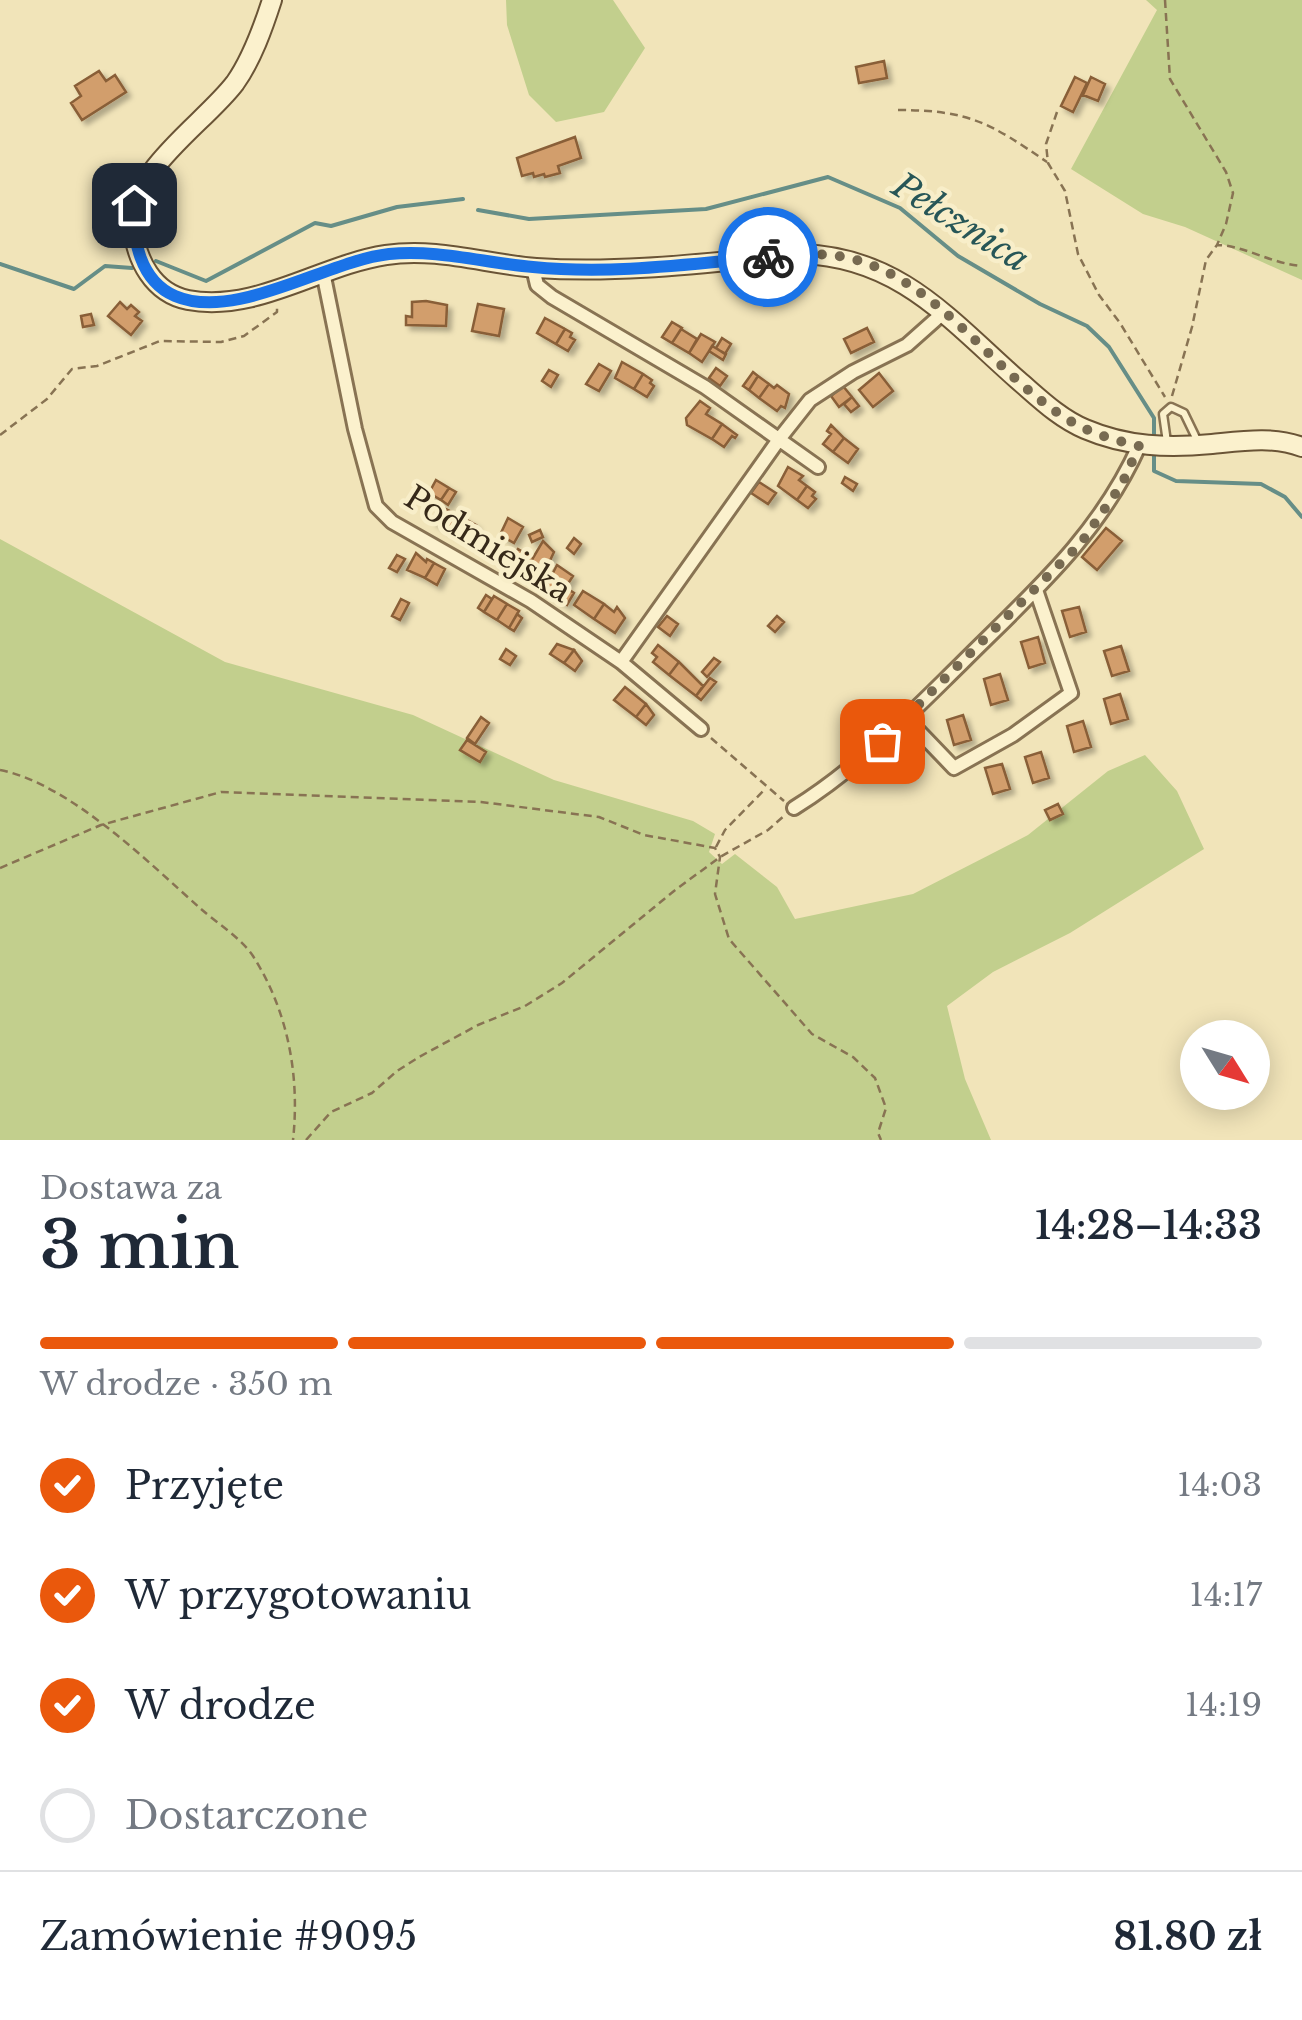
<!DOCTYPE html>
<html lang="pl">
<meta charset="utf-8">
<style>
:root{--surface:#fff;--page:#f2f2f3;--text:#1f2937;--muted:#747a83;--line:#e0e1e3;--accent:#ea580c}
body{margin:0;font-family:"Libre Baskerville",serif;background:var(--page);color:var(--text);height:100vh;display:flex;flex-direction:column;font-size:38px;white-space:nowrap}
*{box-sizing:border-box;margin:0}
p{font-size:32px;color:var(--muted)}
.icon{flex:none;width:55px;height:55px;fill:none;stroke:currentColor;stroke-width:2;stroke-linecap:round;stroke-linejoin:round}
.map{position:relative;height:1140px;overflow:hidden}
.sheet{display:flex;flex-direction:column;background:var(--surface);flex:1}
.sheet>*{flex:none}
.needle{width:65px;rotate:127deg}
.buttons{position:absolute;left:1180px;top:1020px;display:grid;gap:20px}
.buttons a{display:grid;place-items:center;width:90px;height:90px;border-radius:50%;background:var(--surface);box-shadow:0 5px 25px #0003;font-size:50px}
.pin{position:absolute;display:grid;place-items:center;width:85px;height:85px;color:#fff;margin:-42px;border-radius:20px;box-shadow:0 5px 15px #0006}
.courier{position:absolute;display:grid;place-items:center;width:100px;height:100px;margin:-50px;border:8px solid #1a73e8;border-radius:50%;background:#fff;color:#222;box-shadow:0 2px 12px #0007}
.headline em{font-style:normal;font-weight:600}
.headline div{display:flex;flex-direction:column-reverse}
.headline{display:flex;align-items:center;justify-content:space-between;height:170px;padding:0 40px}
h1{font-size:65px;font-weight:600;line-height:75px}
.bar{display:grid;grid-template-columns:repeat(4,1fr);gap:15px 10px;align-content:center;height:120px;padding:0 40px}
.bar i{height:12px;border-radius:8px;background:var(--line)}
.bar .current{background:var(--accent)}
.bar p{grid-column:span 4}
.line{display:flex;align-items:center;gap:25px;padding:0 40px;border-top:2px solid var(--line)}
.line div{flex:1}
ol{padding:0 40px;list-style:none}
li{display:flex;align-items:center;gap:30px;height:110px}
li p{margin-inline-start:auto}
li .icon{padding:10px;border-radius:50%;background:var(--accent);color:#fff;stroke-width:4}
li:last-child{color:var(--muted)}
li i{width:55px;height:55px;border:5px solid var(--line);border-radius:50%}
.map>svg:first-child{display:block}
.green{fill:#c2cf8d}
.lines{fill:none;stroke-linecap:round;stroke-linejoin:round}
.stream{stroke:#668e87;stroke-width:4}
.building{fill:#d29e6c;stroke:#895e37;stroke-width:2.5;filter:url(#shadow)}
.service-casing{stroke:#887353;stroke-width:11}
.minor-casing{stroke:#887353;stroke-width:18}
.secondary-casing{stroke:#6a5436;stroke-width:22}
.path{stroke:#887353;stroke-width:2.5;stroke-dasharray:8 5;stroke-linecap:butt}
.service{stroke:#fbf1cd;stroke-width:6}
.minor{stroke:#fbf1cd;stroke-width:12}
.secondary{stroke:#fbf1cd;stroke-width:18}
.done{stroke:#776a51;stroke-width:10;stroke-dasharray:0 18}
.route{stroke:#1a73e8;stroke-width:12}
.labels{text-anchor:middle;dominant-baseline:central;stroke-width:9;stroke-linejoin:round;paint-order:stroke}
.street-label{font-size:32px;fill:#362919;stroke:#f8eec9}
.water-label{font-size:35px;font-style:italic;fill:#275657;stroke:#f8eec9}
</style>
<div class="map">
<svg width="1302" height="1140" viewBox="0 0 1302 1140">
<defs>
<filter id="shadow"><feDropShadow dx="4.5" dy="4.5" stdDeviation="2.5" flood-color="#0004"/></filter>
</defs>
<rect width="100%" height="100%" fill="#f1e4b9"/>
<path class="green" d="M506 0H613L645 48 604 112 556 122 529 95 507 25Z
M1146 0H1302V280L1185 227 1143 214 1071 169 1157 10Z
M0 539 225 662 413 715 554 780 693 821 715 834 709 852 722 864 735 854 777 887 795 919 913 894 1028 835 1108 771 1145 755 1177 791 1204 849 1070 933 993 972 947 1006 965 1079 991 1140H0Z"/>
<g class="lines">
<path class="stream" d="M478 210 529 219 706 209 828 177 900 208 958 256 1040 304 1087 326 1109 347 1154 418V437
M156 261 206 281 315 223 331 226 397 207 463 199
M0 264 74 289 105 266 132 268
M1154 452V471L1176 481 1261 484 1285 497 1302 517"/>
</g>
<path class="building" d="M884 61 887 78 859 83 856 67Z
M99 71 106 81 115 75 126 92 82 120 71 103 81 96 75 86Z
M1075 77 1087 83 1073 112 1061 106Z
M1091 77 1105 84 1098 101 1083 95Z
M575 137 581 158 558 166 560 173 545 177 544 174 534 177 533 173 522 176 517 158Z
M426 301 447 305 446 326 406 325V316L412 317V302Z
M120 302 127 309 131 305 139 312 135 316 142 321 131 335 108 316Z
M478 304 504 309 499 336 472 331Z
M91 314 94 325 83 327 81 316Z
M545 318 565 329 556 344 537 333Z
M672 322 682 328 672 343 662 337Z
M867 328 874 342 851 353 844 339Z
M565 329 572 333 570 337 575 340 568 351 556 344Z
M681 329 697 339 689 353 672 343Z
M701 334 715 342 702 362 689 353Z
M722 338 731 344 725 354 716 348Z
M712 346 726 354 723 360 709 351Z
M622 362 643 374 634 389 615 378Z
M599 364 611 371 599 391 586 384Z
M716 368 727 376 720 386 709 378Z
M549 370 558 375 551 387 542 381Z
M753 372 758 376 749 390 743 386Z
M879 373 893 391 873 407 859 390Z
M643 374 652 380 650 383 654 386 647 397 634 389Z
M758 376 769 384 759 398 749 390Z
M769 384 774 388 777 385 789 394 785 408 781 406 777 411 759 398Z
M843 386 852 397 839 407 831 396Z
M852 397 859 406 851 412 844 404Z
M700 401 710 408 706 414 722 424 712 439 687 425 686 418Z
M722 424 737 435 735 438 732 436 724 447 712 439Z
M831 425 844 438 833 452 823 444 831 434 827 431Z
M844 438 858 449 848 463 833 452Z
M788 467 803 476 799 480 807 486 797 500 778 486Z
M845 477 857 484 853 491 842 483Z
M436 480 449 488 441 500 429 493Z
M759 482 776 493 768 504 751 493Z
M807 486 815 492 812 496 816 499 808 508 797 500Z
M449 488 456 492 448 505 441 500Z
M440 506 460 516 451 531 432 520Z
M460 516 476 525 468 540 451 531Z
M508 518 523 527 514 543 500 535Z
M1106 528 1122 541 1097 570 1082 557Z
M540 530 543 537 532 542 529 535Z
M574 538 581 544 574 554 567 548Z
M543 541 554 552 547 567 544 565 535 579 524 573Z
M518 549 533 558 524 573 513 566 519 555 515 553Z
M416 553 426 562 427 559 434 563 425 578 407 570Z
M397 555 405 559 397 572 389 568Z
M434 563 445 569 437 585 425 578Z
M557 565 573 576 558 599 544 590Z
M565 587 574 593 567 605 558 599Z
M583 591 604 604 594 619 574 605Z
M486 595 492 599 484 612 478 608Z
M494 596 507 604 497 620 484 612Z
M401 599 409 603 400 620 392 616Z
M507 604 519 611 509 628 497 620Z
M604 604 614 612 617 607 625 618 615 633 594 619Z
M1079 607 1086 632 1070 637 1062 611Z
M517 614 522 618 514 631 509 628Z
M667 616 678 624 670 636 658 627Z
M777 616 784 622 775 632 768 626Z
M1038 637 1045 663 1029 668 1021 642Z
M557 644 574 650 564 663 550 654Z
M658 645 679 662 669 675 653 662 657 657 652 653Z
M1121 646 1129 671 1112 676 1104 651Z
M506 649 516 656 510 665 500 659Z
M574 650 582 661 575 671 564 663Z
M714 658 720 662 707 677 702 672Z
M679 662 703 686 696 696 669 675Z
M1000 674 1008 700 991 705 984 679Z
M710 678 716 682 701 700 696 696Z
M625 687 646 704 636 717 614 700Z
M1120 694 1128 719 1111 724 1104 699Z
M646 704 654 715 646 725 636 717Z
M963 715 971 740 954 745 947 720Z
M481 717 489 723 475 744 467 738Z
M1083 721 1091 747 1074 752 1067 726Z
M467 740 486 752 480 762 460 750Z
M1041 752 1049 778 1033 783 1025 757Z
M1002 764 1010 789 993 794 985 768Z
M1058 804 1063 814 1050 820 1045 810Z"/>
<g class="lines">
<defs>
<path id="service" d="M1167 442 1163 414 1171 407 1184 413 1199 444"/>
<path id="minor" d="M533 268 537 285 552 297 705 387 818 467
M323 272 355 429 376 506 392 522 531 601 621 662 701 729
M621 662 780 438 810 400 853 372 907 345 943 313
M906 718 954 768 1013 735 1071 693 1036 590
M794 808C857 769 908 716 961 664 1031 594 1098 537 1139 446"/>
<path id="secondary" d="M272 0C263 28 252 59 235 83 204 124 128 171 133 227 136 260 153 293 188 300 256 313 320 265 386 255 436 247 486 264 536 268 625 274 713 262 801 254 899 257 949 319 1018 380 1039 398 1059 418 1085 429 1127 447 1168 448 1212 444 1242 441 1273 436 1302 447"/>
</defs>
<use href="#service" class="service-casing"/>
<use href="#minor" class="minor-casing"/>
<use href="#secondary" class="secondary-casing"/>
<path class="path" d="M1165 0 1170 79 1226 172 1233 193 1226 224 1217 245
M898 110C969 110 990 123 1047 162
M1057 112 1046 144 1048 163 1065 191 1078 254 1099 295 1120 323 1165 397
M1172 396 1192 327 1206 260 1217 245C1243 245 1272 264 1302 266
M0 435 47 399 72 369 97 366 160 341 221 342 244 336 277 312V305
M711 738 784 801
M0 770C70 784 148 862 201 909 217 923 241 938 253 956 288 1011 300 1076 293 1140
M716 847 725 830 766 788
M0 868 101 825 221 792 481 802 599 817 644 835 715 848 720 857 715 894 729 939 812 1034 853 1057 875 1078 886 1108 878 1133 881 1140
M306 1140 331 1112 372 1093 397 1071 419 1057 478 1025 525 1006 562 983 674 891 720 857 768 830 785 815"/>
<use href="#service" class="service"/>
<use href="#minor" class="minor"/>
<use href="#secondary" class="secondary"/>
</g>
<g class="lines">
<path class="done" d="M768 257C797 254 825 252 853 259 940 282 993 373 1067 419 1089 433 1114 440 1139 446L1122 484 1081 543 882 741"/>
<path class="route" d="M134 205C132 239 140 281 175 296 236 322 326 261 389 254 437 249 485 263 533 267 611 275 690 264 768 257"/>
</g>
<g class="labels">
<g class="street-label">
<text transform="translate(488 544) rotate(32)">Podmiejska</text>
</g>
<g class="water-label">
<text transform="translate(961 222) rotate(32)">Pełcznica</text>
</g>
</g>
</svg>
<div class="buttons">
<a><svg class="needle" viewBox="-14 -14 28 28"><path d="M0-13l5 13h-10z" fill="#e53935"/><path d="M0 13l5-13h-10z" fill="#747a83"/></svg></a>
</div>
<div class="pin" style="left:882px;top:741px;background:#ea580c"><svg class="icon" aria-label="bag" viewBox="0 0 24 24"><path d="M5 8h14l-1 12H6zM9 8a3 3 0 0 1 6 0"/></svg></div>
<div class="pin" style="left:134px;top:205px;background:#1f2937"><svg class="icon" aria-label="home" viewBox="0 0 24 24"><path d="M3 11l9-7 9 7M6 9v11h12V9"/></svg></div>
<div class="courier" style="left:768px;top:257px"><svg class="icon" aria-label="bike" viewBox="0 0 24 24"><circle cx="6" cy="16" r="4"/><circle cx="18" cy="16" r="4"/><path d="M6 16l4-8h5l3 8M10 8l3 8H6M13 5h3"/></svg></div>
</div>
<section class="sheet">
<div class="headline"><div><h1>3 min</h1><p>Dostawa za</p></div><em>14:28–14:33</em></div>
<div class="bar"><i class="current"></i><i class="current"></i><i class="current"></i><i></i><p>W drodze · 350 m</p></div>
<ol>
<li><svg class="icon" aria-label="check" viewBox="0 0 24 24"><path d="M5 12l5 5 9-10"/></svg>Przyjęte<p>14:03</p></li>
<li><svg class="icon" aria-label="check" viewBox="0 0 24 24"><path d="M5 12l5 5 9-10"/></svg>W przygotowaniu<p>14:17</p></li>
<li><svg class="icon" aria-label="check" viewBox="0 0 24 24"><path d="M5 12l5 5 9-10"/></svg>W drodze<p>14:19</p></li>
<li><i></i>Dostarczone</li>
</ol>
<div class="line" style="height:130px"><div>Zamówienie #9095</div><b>81.80 zł</b></div>
</section>
